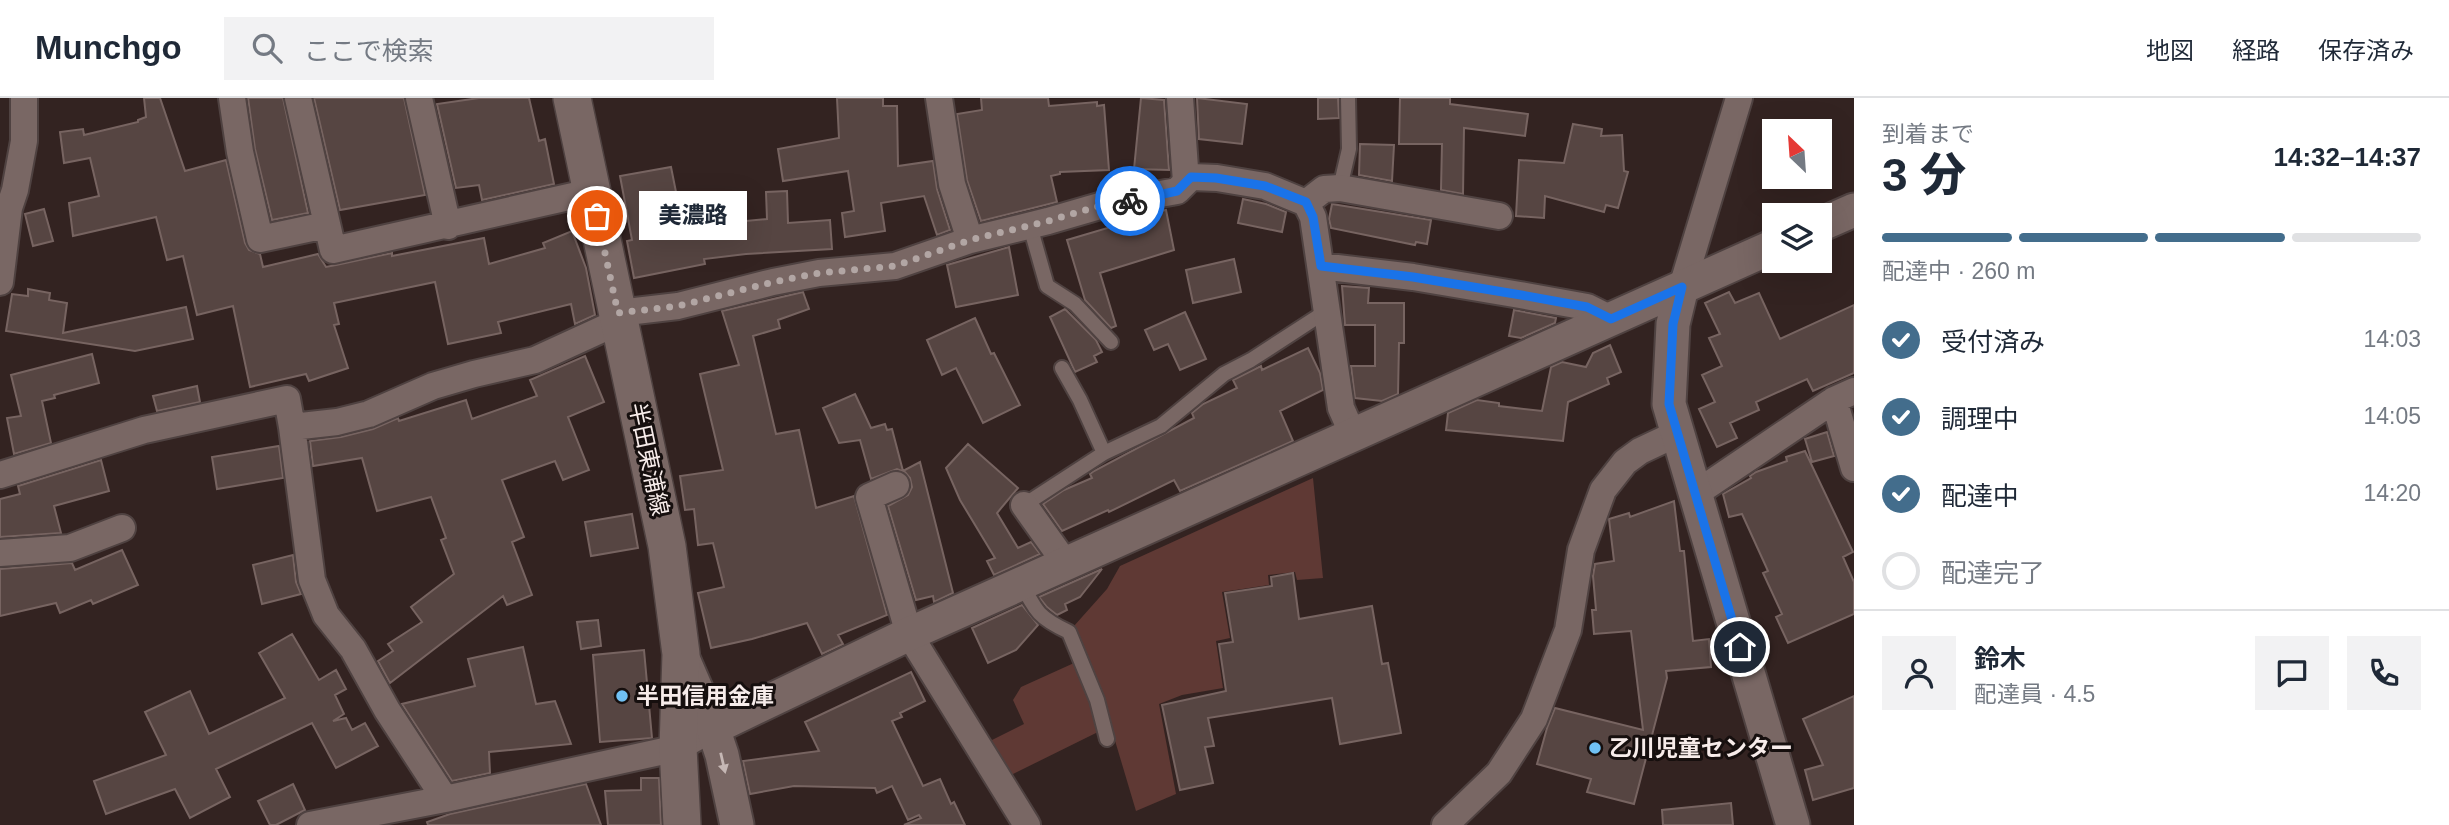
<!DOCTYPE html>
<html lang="ja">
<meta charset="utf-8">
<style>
:root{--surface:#fff;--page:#f2f2f3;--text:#1f2937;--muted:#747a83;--line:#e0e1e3;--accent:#436d8c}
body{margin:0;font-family:Arial,"Noto Sans JP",sans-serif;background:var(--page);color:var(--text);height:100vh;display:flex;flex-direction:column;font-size:26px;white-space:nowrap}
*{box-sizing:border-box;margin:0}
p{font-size:23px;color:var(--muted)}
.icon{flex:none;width:38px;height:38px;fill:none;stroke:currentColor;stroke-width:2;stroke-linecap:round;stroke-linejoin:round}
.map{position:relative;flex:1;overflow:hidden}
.sheet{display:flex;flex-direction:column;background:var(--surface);width:595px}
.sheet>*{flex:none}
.needle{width:46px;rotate:335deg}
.fabs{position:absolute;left:1762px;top:21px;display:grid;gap:14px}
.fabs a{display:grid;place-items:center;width:70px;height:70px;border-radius:0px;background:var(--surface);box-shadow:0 7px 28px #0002;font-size:35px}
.pin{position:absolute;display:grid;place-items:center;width:60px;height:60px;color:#fff;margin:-30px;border:4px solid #fff;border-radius:50%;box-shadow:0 2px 7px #0007}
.courier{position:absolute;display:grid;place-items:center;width:70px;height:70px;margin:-35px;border:5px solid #1a73e8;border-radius:50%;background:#fff;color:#222;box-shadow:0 2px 9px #0007}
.bubble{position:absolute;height:49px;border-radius:0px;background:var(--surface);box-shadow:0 7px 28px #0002;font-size:23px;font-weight:800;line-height:49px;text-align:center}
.summary em{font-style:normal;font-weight:800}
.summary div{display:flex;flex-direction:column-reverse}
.summary{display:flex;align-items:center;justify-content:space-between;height:119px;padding:0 28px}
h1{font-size:46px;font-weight:800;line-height:52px}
.bar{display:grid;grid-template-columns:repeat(4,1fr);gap:10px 7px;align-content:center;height:84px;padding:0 28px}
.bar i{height:9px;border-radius:5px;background:var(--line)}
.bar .current{background:var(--accent)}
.bar p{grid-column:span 4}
.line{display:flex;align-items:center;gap:18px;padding:0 28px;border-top:2px solid var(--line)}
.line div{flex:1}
.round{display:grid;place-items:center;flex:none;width:74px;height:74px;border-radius:0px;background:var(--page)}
ol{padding:0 28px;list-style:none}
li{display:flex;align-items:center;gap:21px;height:77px}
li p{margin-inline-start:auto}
li .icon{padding:7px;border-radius:50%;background:var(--accent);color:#fff;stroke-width:4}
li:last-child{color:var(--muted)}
li i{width:38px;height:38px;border:4px solid var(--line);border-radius:50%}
header{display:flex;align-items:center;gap:42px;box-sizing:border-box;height:98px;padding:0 35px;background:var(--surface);border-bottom:2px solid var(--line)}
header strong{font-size:33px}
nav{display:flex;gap:38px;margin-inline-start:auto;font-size:24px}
.search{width:490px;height:63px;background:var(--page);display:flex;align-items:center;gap:18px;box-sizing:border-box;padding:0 24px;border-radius:0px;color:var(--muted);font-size:26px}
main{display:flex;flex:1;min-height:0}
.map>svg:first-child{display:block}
.green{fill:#5f3934}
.building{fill:#564542;stroke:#776461;stroke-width:2}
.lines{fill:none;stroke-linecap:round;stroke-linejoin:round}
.service-casing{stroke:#4f4241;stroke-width:18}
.minor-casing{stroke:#4f4241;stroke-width:30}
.tertiary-casing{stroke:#4f4241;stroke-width:37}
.secondary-casing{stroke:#4f4241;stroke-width:40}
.service{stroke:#796764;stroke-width:14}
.minor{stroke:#796764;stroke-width:26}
.tertiary{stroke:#796764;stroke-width:33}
.secondary{stroke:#796764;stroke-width:37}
.oneway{fill:#c5b7b4}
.done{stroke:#b2a6a4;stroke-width:7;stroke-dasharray:0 12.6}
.route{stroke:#1a73e8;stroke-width:9}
.poi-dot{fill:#70c1f4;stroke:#160f0e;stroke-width:2.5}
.labels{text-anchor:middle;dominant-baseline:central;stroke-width:6;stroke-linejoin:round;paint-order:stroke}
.street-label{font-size:23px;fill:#f7ecea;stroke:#160f0e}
.poi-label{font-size:23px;font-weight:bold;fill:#f7ecea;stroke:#160f0e;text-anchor:start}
</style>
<header>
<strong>Munchgo</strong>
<div class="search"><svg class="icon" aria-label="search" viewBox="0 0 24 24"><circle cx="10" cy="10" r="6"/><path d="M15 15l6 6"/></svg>ここで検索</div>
<nav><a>地図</a><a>経路</a><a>保存済み</a></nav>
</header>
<main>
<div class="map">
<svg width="1854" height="727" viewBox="0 0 1854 727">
<rect width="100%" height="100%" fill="#332321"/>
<path class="green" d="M1313 380 1323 480 1297 482 1295 474 1268 477 1269 487 1222 494 1230 540 1216 543 1223 590 1182 597 1159 606 1176 696 1136 713 1102 599 1074 528 1107 491 1120 468Z
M1074 565 1090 600 1100 633 1011 677 988 644 1024 626 1013 602 1021 589Z"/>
<path class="building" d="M144 0H160L185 73 226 62 245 145 249 152 260 156 263 169 318 156 326 169 336 167 392 155V158L484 140 489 166 545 150 543 145 572 133 586 170 595 217 575 226 571 206 498 224 501 235 448 246 435 184 334 205 339 226 334 227 348 270 309 283 306 276 250 289 233 208 197 217 183 158 167 162 156 119 73 138 69 105 99 98 90 60 64 65 60 34 83 31 84 37 138 24V22L146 19Z
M248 0H283L308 115 272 122 255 51Z
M314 0H404L425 97 340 112Z
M479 0H529L539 43 545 41 554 86 482 102 479 87 456 90 437 6Z
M837 0H883V8H897L898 68 933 63 937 91 950 132 937 137 924 98 881 105 885 133 845 139 842 115 854 113 848 73 783 83 778 51 839 40Z
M981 0H1048L1049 8 1097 4V8L1104 7 1109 72 1060 74V76L1051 78 1057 104 981 123 967 82 957 16 982 12Z
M1141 0 1164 2 1169 72 1134 71Z
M1197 0 1247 6 1242 46 1199 41Z
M1318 0H1338L1339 20 1318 21Z
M1400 0H1450V6L1528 16 1525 38 1464 30 1463 96 1441 92 1442 46H1399Z
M1573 26 1602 31 1601 38 1622 37 1624 73 1628 74 1618 110 1606 107 1604 114 1545 98 1544 120 1516 118 1519 62 1564 65Z
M1360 46 1394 47 1392 83 1359 77Z
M671 69 683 129 767 121 766 94 787 93 788 125 830 122 832 151 746 156 704 161 705 166 634 180 627 143 632 142 620 78Z
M1243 101 1266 106 1286 114 1282 134 1238 125Z
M1332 106 1431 122 1427 146 1416 144 1415 147 1331 130 1329 121Z
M44 111 53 143 33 148 25 116Z
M1166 112 1174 152 1100 175 1116 228 1111 230 1085 202 1067 142 1114 128V132H1129L1130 119Z
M1009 149 1018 197 956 209 947 167Z
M1234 161 1241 194 1193 205 1186 172Z
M1342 188 1369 190 1368 205H1404V245H1399L1398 296 1382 303 1355 300 1351 268H1375V227H1345Z
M28 191 50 195 49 202 67 205 63 235 186 209 193 241 135 253 6 233 12 196 28 198Z
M803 194 809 211 778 222 780 230 753 238 776 336 799 332 816 410 854 398 887 517 838 537 843 546 822 556 807 525 752 541 711 550 698 495 724 489 713 445 698 447 694 411 685 412 680 378 723 372 700 276 739 267 722 213Z
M1729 194 1735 205 1759 195 1780 241 1854 207V275L1813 293 1807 281 1756 304 1759 312 1730 325 1737 340 1717 349 1699 311 1715 304 1702 277 1722 268 1709 240 1720 236 1705 205Z
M1065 211 1096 242 1102 254 1094 258 1097 264 1075 274 1050 219Z
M1514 212 1556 220 1555 225 1521 240 1509 238Z
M1185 214 1206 261 1180 272 1168 246 1154 252 1145 232Z
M975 220 991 256 994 255 1020 307 983 325 956 270 942 277 927 242Z
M1610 247 1621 274 1607 280 1609 286 1568 304 1563 343 1446 332 1448 315 1477 302 1499 305V308L1542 313 1551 269 1562 264 1586 269 1593 255Z
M1308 250 1320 275 1323 292 1280 313 1293 343 1180 393 1174 382 1109 414 1108 412 1062 433 1043 406 1064 392 1092 380 1090 376 1094 373 1194 320 1192 315 1203 306 1237 290 1233 282 1261 268 1262 272Z
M92 256 99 285 54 297 55 300 42 303 51 345 14 356 7 320 21 318 11 277Z
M585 258 604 304 568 319 589 372 563 382 555 363 502 382 524 439 512 444 532 497 507 507 503 498 390 585 378 563 393 553 388 546 422 524 411 509 454 476 441 442 446 440 431 399 377 413 362 360 313 368 310 343 341 339 373 331 398 320 399 323 466 302 472 321 537 298 530 282Z
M197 288 200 304 157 313 153 298Z
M855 296 871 330 885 326 887 332 892 331 903 373 920 364 953 495 934 504 933 498 916 502 888 408 908 397 912 389 910 380 905 374 897 371 871 381 860 342 839 345 823 310Z
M1827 334 1834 358 1812 364 1805 341Z
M968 346 1018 390 997 415 1018 450 1031 444 1040 456 994 477 987 463 995 460 960 402 946 370Z
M279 348 283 380 217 391 212 359Z
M1805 353 1853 454 1843 459 1854 484V516L1788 545 1776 519 1782 516 1763 475 1768 473 1742 416 1729 419 1723 396 1751 380 1750 378 1756 374 1787 363 1786 359Z
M101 362 109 393 54 408 61 435 0 439V401L20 396 18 388Z
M1674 403 1680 453H1684L1693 543 1709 541 1711 569 1666 573 1667 580 1634 706 1587 694 1591 681 1537 666 1547 630 1555 610 1643 632 1631 533 1594 536 1592 512H1596L1593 478 1595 466 1614 463 1609 421 1629 415 1630 419Z
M632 416 638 450 591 458 585 424Z
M122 452 138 487 93 506 91 502 60 515 56 505 0 518V471L72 465 75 472Z
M293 457 296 484 301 496 262 506 253 467Z
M1102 471 1080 499 1065 506 1067 512 1057 517 1047 509 1039 499Z
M1293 475 1299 521 1372 508 1382 566 1388 565 1401 635 1340 646 1332 600 1208 620 1214 648 1205 649 1213 685 1180 692 1162 607 1226 593 1219 546 1233 544 1225 495 1272 488 1271 479Z
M1022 507 1038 527 1016 552 988 565 972 530Z
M598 522 601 548 581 551 577 524Z
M292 536 319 582 336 572 346 591 335 597 344 616 333 623 346 620 352 632 365 625 378 648 336 670 312 625 216 671 230 699 190 720 175 691 106 716 94 683 166 657 145 614 190 593 209 636 285 600 259 555Z
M523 549 536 606 555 603 571 646 489 654 490 675 452 683 402 606 475 588 468 561Z
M644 552 652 640 600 644 593 557Z
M911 574 925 603 900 615 902 619 892 623 923 688 940 681 951 706 954 704 965 727H904L921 720 919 717 908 722 892 688 877 695 875 690 794 688 750 696 743 663 819 653 805 624Z
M1854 598V690L1813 702 1805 672 1823 667 1803 621Z
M641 680H659L661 727H608L605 693 641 692Z
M293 686 305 712 276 727H270L258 703Z
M586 686 601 727H428L427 724 450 716Z
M1731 705 1733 727H1663L1662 712Z"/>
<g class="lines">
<defs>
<path id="service" d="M1340 90 1349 51 1348 0
M1030 128 1047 188 1075 206 1111 244
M1062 270 1080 302 1104 355
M1024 407 1104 355 1161 328 1224 276 1251 262 1328 212
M1022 486C1036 514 1039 520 1069 534L1097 602 1107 641"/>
<path id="minor" d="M232 0 240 54 260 141 326 127
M298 0 333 152 591 94
M419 0 448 128
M939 0 952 86 970 142
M1180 0 1186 84
M1306 105 1324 91 1340 90 1499 118
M1321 168 1413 179 1520 197 1587 209 1611 221
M0 184 9 110 15 92 24 43V0
M1682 189 1739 0
M618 215 678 208 773 184 819 175 895 168 970 142 1048 123 1110 105 1177 93 1191 79 1217 80 1265 88 1306 105 1313 119 1341 310 1353 337
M1834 302 1854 370
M292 329 312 482 326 517 353 551 387 612 445 701
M0 377 144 332 287 301 292 329 337 324 369 316 433 288 474 276 535 262 620 223
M896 387 869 399 909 536 1027 727
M1695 396 1834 302 1854 293
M1024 407 1066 466
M0 455 70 450 122 430
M310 727 445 701 678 650 713 630
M1445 727 1499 675 1534 621 1568 532 1581 452 1603 392 1625 364 1640 353 1676 336"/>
<path id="tertiary" d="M1820 127 1854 112
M1682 189 1673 226 1669 306 1793 727
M681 556 713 630 722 657 737 727
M713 630 909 536 1774 148"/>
<path id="secondary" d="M572 0 667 448 681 556 678 650 682 727"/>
</defs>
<use href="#service" class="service-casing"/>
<use href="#minor" class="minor-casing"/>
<use href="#tertiary" class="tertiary-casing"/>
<use href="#secondary" class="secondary-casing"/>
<use href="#service" class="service"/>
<use href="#minor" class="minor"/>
<use href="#tertiary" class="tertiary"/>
<use href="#secondary" class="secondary"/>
</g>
<defs><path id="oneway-solid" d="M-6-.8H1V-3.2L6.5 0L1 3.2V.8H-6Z" transform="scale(1.75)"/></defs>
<use class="oneway" href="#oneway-solid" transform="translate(723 665) rotate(77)"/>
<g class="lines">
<path class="done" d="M597 118 618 215 678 208 773 184 819 175 895 168 970 142 1048 123 1110 105 1130 103"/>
<path class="route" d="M1130 103 1177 93 1191 79 1216 80 1265 88 1306 104 1313 119 1321 168 1413 179 1521 197 1587 209 1611 221 1682 189 1673 226 1669 306 1740 549"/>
</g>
<g class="poi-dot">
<circle cx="622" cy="598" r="7"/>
<circle cx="1595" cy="650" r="7"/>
</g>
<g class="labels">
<g class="street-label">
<text transform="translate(649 361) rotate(78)">半田東浦線</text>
</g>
<g class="poi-label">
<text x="636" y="598">半田信用金庫</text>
<text x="1609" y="650">乙川児童センター</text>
</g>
</g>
</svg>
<div class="fabs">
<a><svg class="needle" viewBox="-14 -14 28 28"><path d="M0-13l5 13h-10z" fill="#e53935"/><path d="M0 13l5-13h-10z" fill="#747a83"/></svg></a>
<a><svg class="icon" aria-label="layers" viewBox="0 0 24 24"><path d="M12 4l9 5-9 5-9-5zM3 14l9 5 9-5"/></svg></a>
</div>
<div class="pin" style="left:597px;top:118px;background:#ea580c"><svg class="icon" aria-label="bag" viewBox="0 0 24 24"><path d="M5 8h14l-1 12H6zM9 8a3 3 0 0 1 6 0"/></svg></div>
<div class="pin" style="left:1740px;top:549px;background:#1f2937"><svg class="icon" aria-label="home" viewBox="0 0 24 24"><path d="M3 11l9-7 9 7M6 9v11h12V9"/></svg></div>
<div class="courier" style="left:1130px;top:103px"><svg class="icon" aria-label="bike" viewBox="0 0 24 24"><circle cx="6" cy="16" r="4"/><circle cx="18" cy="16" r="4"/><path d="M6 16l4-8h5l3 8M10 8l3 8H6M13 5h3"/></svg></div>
<div class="bubble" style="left:639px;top:93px;width:108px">美濃路</div>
</div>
<section class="sheet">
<div class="summary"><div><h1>3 分</h1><p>到着まで</p></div><em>14:32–14:37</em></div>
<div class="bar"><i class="current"></i><i class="current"></i><i class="current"></i><i></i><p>配達中 · 260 m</p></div>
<ol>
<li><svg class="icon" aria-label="check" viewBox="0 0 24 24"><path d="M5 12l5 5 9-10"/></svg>受付済み<p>14:03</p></li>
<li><svg class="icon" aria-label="check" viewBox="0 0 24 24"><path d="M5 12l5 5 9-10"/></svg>調理中<p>14:05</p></li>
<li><svg class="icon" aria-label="check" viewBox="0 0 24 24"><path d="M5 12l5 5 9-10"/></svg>配達中<p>14:20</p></li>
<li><i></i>配達完了</li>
</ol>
<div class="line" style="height:126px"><a class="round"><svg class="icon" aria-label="person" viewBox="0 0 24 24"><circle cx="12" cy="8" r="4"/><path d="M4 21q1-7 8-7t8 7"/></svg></a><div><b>鈴木</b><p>配達員 · 4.5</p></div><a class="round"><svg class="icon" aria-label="chat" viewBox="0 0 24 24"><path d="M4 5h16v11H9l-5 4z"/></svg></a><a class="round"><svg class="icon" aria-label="phone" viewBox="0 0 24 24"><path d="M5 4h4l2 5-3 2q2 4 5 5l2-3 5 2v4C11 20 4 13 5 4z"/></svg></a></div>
</section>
</main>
